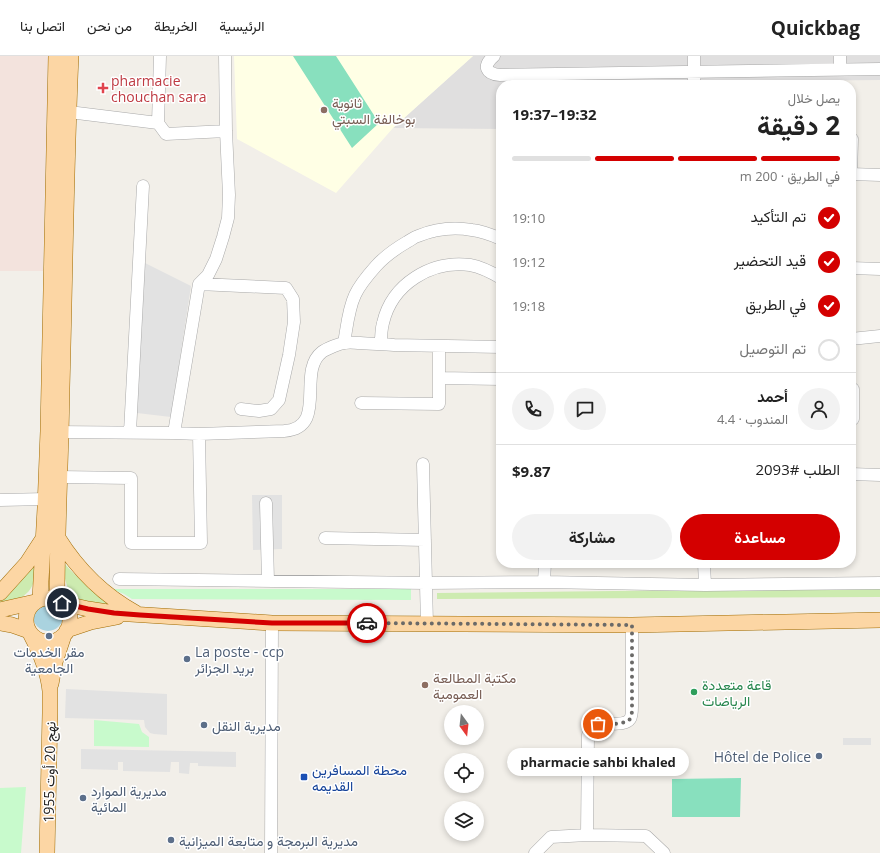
<!DOCTYPE html>
<html lang="ar">
<meta charset="utf-8">
<style>
:root{--surface:#fff;--page:#f2f2f2;--text:#222;--muted:#767676;--line:#e0e0e0;--accent:#d40000}
body{margin:0;font-family:"Open Sans",Vazirmatn,sans-serif;background:var(--page);color:var(--text);direction:rtl;height:100vh;display:flex;flex-direction:column;font-size:15px;white-space:nowrap}
*{box-sizing:border-box;margin:0}
p{font-size:13px;color:var(--muted)}
.icon{flex:none;width:22px;height:22px;fill:none;stroke:currentColor;stroke-width:2;stroke-linecap:round;stroke-linejoin:round}
.map{position:relative;flex:1;overflow:hidden;direction:ltr}
.panel{position:absolute;left:496px;top:24px;width:360px;height:488px;display:flex;flex-direction:column;background:var(--surface);border-radius:16px;box-shadow:0 2px 6px #0003;direction:rtl}
.panel>*{flex:none}
.needle{width:26px;rotate:165deg}
.controls{position:absolute;left:444px;top:649px;display:grid;gap:8px}
.controls a{display:grid;place-items:center;width:40px;height:40px;border-radius:50%;background:var(--surface);box-shadow:0 2px 6px #0003;font-size:20px}
.pin{position:absolute;display:grid;place-items:center;width:34px;height:34px;color:#fff;margin:-17px;border:2px solid #fff;border-radius:50%;box-shadow:0 1px 4px #0007}
.courier{position:absolute;display:grid;place-items:center;width:40px;height:40px;margin:-20px;border:3px solid #d40000;border-radius:50%;background:#fff;color:#222;box-shadow:0 1px 5px #0007}
.bubble{position:absolute;height:28px;border-radius:14px;background:var(--surface);box-shadow:0 2px 6px #0003;font-size:13px;font-weight:700;line-height:28px;text-align:center;direction:rtl}
.headline em{font-style:normal;font-weight:700}
.headline div{display:flex;flex-direction:column-reverse}
.headline{display:flex;align-items:center;justify-content:space-between;height:68px;padding:0 16px}
h1{font-size:26px;font-weight:700;line-height:30px}
.bar{display:grid;grid-template-columns:repeat(4,1fr);gap:6px 4px;align-content:center;height:48px;padding:0 16px}
.bar i{height:5px;border-radius:3px;background:var(--line)}
.bar .selected{background:var(--accent)}
.bar p{grid-column:span 4}
.line{display:flex;align-items:center;gap:10px;padding:0 16px;border-top:1px solid var(--line)}
.line div{flex:1}
.round{display:grid;place-items:center;flex:none;width:42px;height:42px;border-radius:21px;background:var(--page)}
ol{padding:0 16px;list-style:none}
li{display:flex;align-items:center;gap:12px;height:44px}
li p{margin-inline-start:auto}
li .icon{padding:4px;border-radius:50%;background:var(--accent);color:#fff;stroke-width:4}
li:last-child{color:var(--muted)}
li i{width:22px;height:22px;border:2px solid var(--line);border-radius:50%}
.primary-button{display:flex;gap:8px;margin-top:auto;padding:8px 16px}
.primary-button a{flex:1;height:46px;border-radius:24px;background:var(--accent);color:#fff;font-size:16px;font-weight:700;line-height:46px;text-align:center}
.primary-button a+a{background:var(--page);color:var(--text)}
header{display:flex;align-items:center;gap:24px;box-sizing:border-box;height:56px;padding:0 20px;background:var(--surface);border-bottom:1px solid var(--line)}
header strong{font-size:19px}
nav{display:flex;gap:22px;margin-inline-start:auto;font-size:14px}
.map>svg:first-child{display:block}
.residential{fill:#e0dfdf}
.education{fill:#ffffe5}
.military{fill:#f3e3dd}
.grass{fill:#cdebb0}
.park{fill:#c8facc}
.pitch{fill:#88e0be}
.parking{fill:#e2e2e2}
.water{fill:#aad3df}
.lines{fill:none;stroke-linecap:round;stroke-linejoin:round}
.minor-casing{stroke:#a9a9a9;stroke-width:13}
.major-casing{stroke:#a06b00;stroke-width:16}
.minor{stroke:#fff;stroke-width:12}
.major{stroke:#fcd6a4;stroke-width:15}
.done{stroke:#6b6a68;stroke-width:4;stroke-dasharray:0 7.2}
.route{stroke:#d40000;stroke-width:5}
.health-dot{fill:#e0444e;stroke:#fff;stroke-width:1.5}
.education-dot{fill:#8d6e63;stroke:#fff;stroke-width:1.5}
.service-dot{fill:#5c6f8a;stroke:#fff;stroke-width:1.5}
.leisure-dot{fill:#2e9e5b;stroke:#fff;stroke-width:1.5}
.transit-dot{fill:#1a4fb4;stroke:#fff;stroke-width:1.5}
.labels{text-anchor:middle;dominant-baseline:central;stroke-width:3;stroke-linejoin:round;paint-order:stroke}
.health-label{font-size:14px;fill:#be3a42;stroke:#fff;text-anchor:start}
.education-label{font-size:14px;fill:#785e54;stroke:#fff;text-anchor:start}
.service-label{font-size:14px;fill:#4e5e75;stroke:#fff;text-anchor:start}
.leisure-label{font-size:14px;fill:#27864d;stroke:#fff;text-anchor:start}
.transit-label{font-size:14px;fill:#164399;stroke:#fff;text-anchor:start}
.street-label{font-size:14px;fill:#222;stroke:#fff}
</style>
<header>
<strong>Quickbag</strong>
<nav><a>الرئيسية</a><a>الخريطة</a><a>من نحن</a><a>اتصل بنا</a></nav>
</header>
<div class="map">
<svg width="880" height="797" viewBox="0 0 880 797">
<rect width="100%" height="100%" fill="#f2efe9"/>
<path class="residential" d="M473 0H880V24L778 25 777 29H501V73L393 72Z"/>
<path class="education" d="M234 0H473L393 72 336 137 237 83Z"/>
<path class="military" d="M0 0H48L43 215H0Z"/>
<path class="grass" d="M37 503C36 510 37 519 34 525 29 542 14 545 0 551V543Z
M63 506C78 523 95 537 113 550 105 549 96 549 87 547 67 542 64 524 63 506Z
M880 532V541L437 543V537Z"/>
<path class="park" d="M112 533H411V544L132 543 124 538Z
M94 664 139 668 142 676 149 681V691L94 690Z
M26 731 21 797H0V732Z"/>
<path class="pitch" d="M293 0H336L379 67 352 92Z
M741 722 740 761H672V723Z"/>
<path class="parking" d="M145 207 191 230 171 361 137 357Z
M252 439H282V493L253 494Z
M66 633 167 638V679L154 678 150 677 145 671 144 664 65 662Z
M843 682H871V689H843Z
M81 693 236 696V711L198 710V707H190L189 718 179 717V706H171L170 716 123 715V706H118V714L81 713Z"/>
<path class="water" d="M33 560a15 15 0 1 1 30 0a15 15 0 1 1-30 0Z"/>
<g class="lines">
<defs>
<path id="minor" d="M160 0 158 67 166 78 226 75
M494 0C482 10 486 18 500 19L880 13
M694 0V29
M840 14V0
M69 56 158 67
M851 83H852L851 118
M851 118 880 119
M851 212 880 213
M199 228 286 232 293 243 294 266 289 299 279 344 271 353 259 355 241 353
M851 283 880 280
M344 287C347 271 348 254 355 239 360 228 368 219 376 210 386 199 395 193 407 186 411 184 414 181 418 180 435 173 454 171 472 174 482 175 492 179 501 183
M381 288C381 281 381 274 383 267 392 228 431 204 470 209 481 211 491 216 501 222
M439 290V322L501 323
M851 333H853V363
M361 347 439 348V322
M53 376 174 377 199 228 208 219 216 203 223 181 228 162 229 139 226 75 225 0
M130 376 143 130
M174 377 199 378 284 375C329 372 296 316 322 296 326 293 340 287 345 287 350 286 355 287 360 287 372 288 383 288 394 289 430 290 465 290 501 291
M423 408 427 568
M851 418 880 419
M59 421 131 422V487H201L199 378
M0 444 46 443
M266 447 268 525
M325 482 425 484
M704 507 705 529
M119 523 426 527 544 526 705 529 880 527
M544 526 545 507
M587 779 646 780 664 797
M271 797 272 567
M535 797 551 781 587 779 588 679C589 676 591 672 593 671 602 664 624 672 630 663 632 660 632 654 632 651V569"/>
<path id="major" d="M58 482C78 514 103 539 136 557
M0 537 27 507 42 484
M26 564a22 22 0 1 1 44 0a22 22 0 1 1-44 0Z
M40 543 45 452 48 375 56 0
M57 544C57 473 61 403 62 332 65 222 66 111 71 0
M62 547 88 553 114 557 272 567 632 569 880 564
M0 554 35 546
M0 567 12 569 29 575
M67 574 91 566 117 561
M31 579C40 596 48 615 50 635 50 642 50 650 50 657L47 797
M51 628 55 606 64 579"/>
</defs>
<use href="#minor" class="minor-casing"/>
<use href="#major" class="major-casing"/>
<use href="#minor" class="minor"/>
<use href="#major" class="major"/>
</g>
<g class="lines">
<path class="done" d="M367 567 632 569V651C632 655 632 660 630 663 626 669 605 668 598 668"/>
<path class="route" d="M62 547 88 553 114 557 140 559 272 567H367"/>
</g>
<path class="health-dot" d="M101 26h4v4h4v4h-4v4h-4v-4h-4v-4h4z"/>
<g class="education-dot">
<circle cx="324" cy="54" r="4"/>
<circle cx="425" cy="629" r="4"/>
</g>
<g class="service-dot">
<circle cx="49" cy="580" r="4"/>
<circle cx="187" cy="603" r="4"/>
<circle cx="204" cy="669" r="4"/>
<circle cx="819" cy="700" r="4"/>
<circle cx="83" cy="742" r="4"/>
<circle cx="171" cy="784" r="4"/>
</g>
<circle class="leisure-dot" cx="694" cy="636" r="4"/>
<rect class="transit-dot" x="300" y="717" width="8" height="8" rx="2"/>
<g class="labels">
<g class="health-label">
<text x="111" y="24">pharmacie<tspan x="111" dy="16">chouchan sara</tspan></text>
</g>
<g class="education-label">
<text x="332" y="46">ثانوية<tspan x="332" dy="16">بوخالفة السبتي</tspan></text>
<text x="433" y="621">مكتبة المطالعة<tspan x="433" dy="16">العمومية</tspan></text>
</g>
<g class="service-label">
<text x="49" y="595" text-anchor="middle">مقر الخدمات<tspan x="49" dy="16">الجامعية</tspan></text>
<text x="195" y="595">La poste - ccp<tspan x="195" dy="16">بريد الجزائر</tspan></text>
<text x="212" y="669">مديرية النقل</text>
<text x="811" y="700" text-anchor="end">Hôtel de Police</text>
<text x="91" y="734">مديرية الموارد<tspan x="91" dy="16">المائية</tspan></text>
<text x="179" y="784">مديرية البرمجة و متابعة الميزانية</text>
</g>
<g class="leisure-label">
<text x="702" y="628">قاعة متعددة<tspan x="702" dy="16">الرياضات</tspan></text>
</g>
<g class="transit-label">
<text x="312" y="713">محطة المسافرين<tspan x="312" dy="16">القديمه</tspan></text>
</g>
<g class="street-label">
<text transform="translate(49 716) rotate(-89)">نهج 20 أوت 1955</text>
</g>
</g>
</svg>
<div class="controls">
<a><svg class="needle" viewBox="-14 -14 28 28"><path d="M0-13l5 13h-10z" fill="#e53935"/><path d="M0 13l5-13h-10z" fill="#767676"/></svg></a>
<a><svg class="icon" aria-label="locate" viewBox="0 0 24 24"><circle cx="12" cy="12" r="6"/><path d="M12 2v4M12 18v4M2 12h4M18 12h4"/></svg></a>
<a><svg class="icon" aria-label="layers" viewBox="0 0 24 24"><path d="M12 4l9 5-9 5-9-5zM3 14l9 5 9-5"/></svg></a>
</div>
<div class="pin" style="left:598px;top:668px;background:#ea580c"><svg class="icon" aria-label="bag" viewBox="0 0 24 24"><path d="M5 8h14l-1 12H6zM9 8a3 3 0 0 1 6 0"/></svg></div>
<div class="pin" style="left:62px;top:547px;background:#1f2937"><svg class="icon" aria-label="home" viewBox="0 0 24 24"><path d="M3 11l9-7 9 7M6 9v11h12V9"/></svg></div>
<div class="courier" style="left:367px;top:567px"><svg class="icon" aria-label="car" viewBox="0 0 24 24"><path d="M5 17H2v-5l4-1 3-4h7l3 4 3 1v5h-3M9 17h6M6 11h13"/><circle cx="7" cy="17" r="2"/><circle cx="17" cy="17" r="2"/></svg></div>
<div class="bubble" style="left:507px;top:692px;width:182px">pharmacie sahbi khaled</div>
<section class="panel">
<div class="headline"><div><h1>2 دقيقة</h1><p>يصل خلال</p></div><em>19:32–19:37</em></div>
<div class="bar"><i class="selected"></i><i class="selected"></i><i class="selected"></i><i></i><p>في الطريق · 200 m</p></div>
<ol>
<li><svg class="icon" aria-label="check" viewBox="0 0 24 24"><path d="M5 12l5 5 9-10"/></svg>تم التأكيد<p>19:10</p></li>
<li><svg class="icon" aria-label="check" viewBox="0 0 24 24"><path d="M5 12l5 5 9-10"/></svg>قيد التحضير<p>19:12</p></li>
<li><svg class="icon" aria-label="check" viewBox="0 0 24 24"><path d="M5 12l5 5 9-10"/></svg>في الطريق<p>19:18</p></li>
<li><i></i>تم التوصيل</li>
</ol>
<div class="line" style="height:72px"><a class="round"><svg class="icon" aria-label="person" viewBox="0 0 24 24"><circle cx="12" cy="8" r="4"/><path d="M4 21q1-7 8-7t8 7"/></svg></a><div><b>أحمد</b><p>المندوب · 4.4</p></div><a class="round"><svg class="icon" aria-label="chat" viewBox="0 0 24 24"><path d="M4 5h16v11H9l-5 4z"/></svg></a><a class="round"><svg class="icon" aria-label="phone" viewBox="0 0 24 24"><path d="M5 4h4l2 5-3 2q2 4 5 5l2-3 5 2v4C11 20 4 13 5 4z"/></svg></a></div>
<div class="line" style="height:52px"><div>الطلب #2093</div><b>$9.87</b></div>
<div class="primary-button"><a>مساعدة</a><a>مشاركة</a></div>
</section>
</div>
